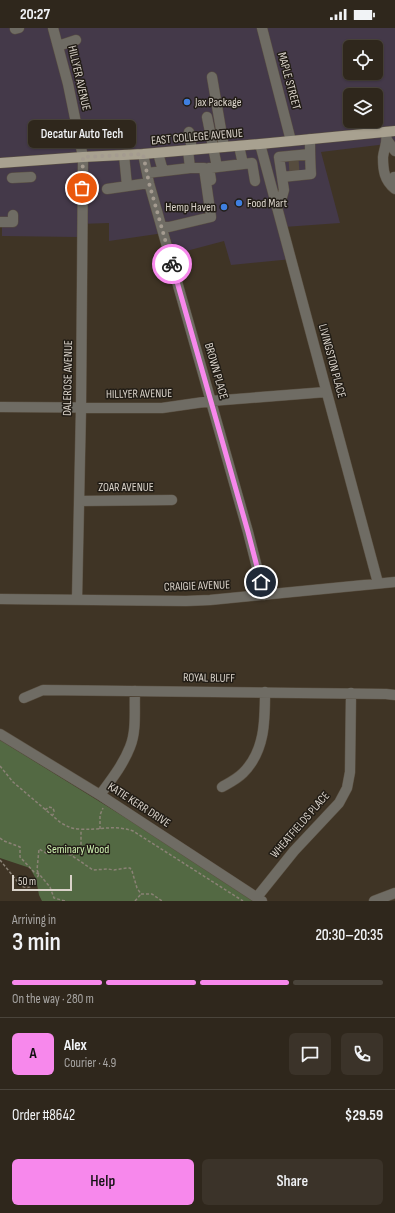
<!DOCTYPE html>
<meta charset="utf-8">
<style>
:root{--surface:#2f271c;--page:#3b3329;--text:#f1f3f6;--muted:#a7a5a3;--line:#4a443b;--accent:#f788ec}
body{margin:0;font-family:"Sofia Sans Condensed",sans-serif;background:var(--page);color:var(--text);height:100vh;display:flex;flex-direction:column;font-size:15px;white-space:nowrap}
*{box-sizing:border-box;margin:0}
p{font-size:13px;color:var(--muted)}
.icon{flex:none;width:22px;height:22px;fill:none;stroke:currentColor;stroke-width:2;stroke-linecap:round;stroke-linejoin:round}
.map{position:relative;height:873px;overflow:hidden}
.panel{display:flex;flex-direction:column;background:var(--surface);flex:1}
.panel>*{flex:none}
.buttons{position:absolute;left:343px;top:12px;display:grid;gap:8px}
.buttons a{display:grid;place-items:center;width:40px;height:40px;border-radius:6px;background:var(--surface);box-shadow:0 1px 3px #0004,0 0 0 1px var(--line);font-size:20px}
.scale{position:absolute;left:12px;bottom:10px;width:60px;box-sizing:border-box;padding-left:4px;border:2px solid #dad3ca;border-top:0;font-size:11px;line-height:14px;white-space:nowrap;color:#dad3ca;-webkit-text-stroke:3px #221d16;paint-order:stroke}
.pin{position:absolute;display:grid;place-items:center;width:34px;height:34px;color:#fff;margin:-17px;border:2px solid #fff;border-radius:50%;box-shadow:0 1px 4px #0007}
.courier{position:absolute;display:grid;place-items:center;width:40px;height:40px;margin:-20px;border:3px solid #f788ec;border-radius:50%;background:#fff;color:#222;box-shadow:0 1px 5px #0007}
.bubble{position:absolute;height:28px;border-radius:6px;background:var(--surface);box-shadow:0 1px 3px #0004,0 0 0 1px var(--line);font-size:13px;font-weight:600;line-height:28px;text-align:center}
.overview em{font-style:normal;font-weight:600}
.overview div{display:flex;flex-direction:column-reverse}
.overview{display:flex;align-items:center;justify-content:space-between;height:68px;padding:0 12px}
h1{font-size:26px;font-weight:600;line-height:30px}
.bar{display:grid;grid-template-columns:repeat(4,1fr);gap:6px 4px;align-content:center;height:48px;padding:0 12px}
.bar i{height:5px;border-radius:3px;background:var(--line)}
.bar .selected{background:var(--accent)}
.bar p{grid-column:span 4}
.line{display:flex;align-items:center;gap:10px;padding:0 12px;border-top:1px solid var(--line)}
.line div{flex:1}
.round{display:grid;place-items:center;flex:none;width:42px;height:42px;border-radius:6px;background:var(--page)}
.primary-button{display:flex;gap:8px;margin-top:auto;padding:8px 12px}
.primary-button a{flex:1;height:46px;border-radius:6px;background:var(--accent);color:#111;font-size:16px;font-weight:600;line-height:46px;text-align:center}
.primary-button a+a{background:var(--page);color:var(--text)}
.status{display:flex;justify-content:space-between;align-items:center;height:28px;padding:0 20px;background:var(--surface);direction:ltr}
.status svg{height:11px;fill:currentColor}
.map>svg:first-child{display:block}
.commercial{fill:#443949;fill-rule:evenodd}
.forest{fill:#536943}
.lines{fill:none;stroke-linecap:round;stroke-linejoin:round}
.minor-tunnel{stroke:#564c3e;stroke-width:10;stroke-dasharray:10 5;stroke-linecap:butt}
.minor-casing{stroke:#5b5143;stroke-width:11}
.major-casing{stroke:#5b5143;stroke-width:11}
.path{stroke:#8b8276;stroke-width:1.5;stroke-dasharray:3 2;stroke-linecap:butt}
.minor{stroke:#6f6c64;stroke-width:10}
.major{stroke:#a8a190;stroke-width:10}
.done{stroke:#a49b90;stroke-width:4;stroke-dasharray:0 7.2}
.route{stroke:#f788ec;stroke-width:5}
.shop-dot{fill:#3f7fe0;stroke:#221d16;stroke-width:1.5}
.labels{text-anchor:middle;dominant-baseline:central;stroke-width:3;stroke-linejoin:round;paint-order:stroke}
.street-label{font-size:12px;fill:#dad3ca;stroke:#221d16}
.poi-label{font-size:12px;fill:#dad3ca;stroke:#221d16;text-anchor:start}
.park-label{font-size:12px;fill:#cdf1b0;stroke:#221d16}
</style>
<div class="status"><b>20:27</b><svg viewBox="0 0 49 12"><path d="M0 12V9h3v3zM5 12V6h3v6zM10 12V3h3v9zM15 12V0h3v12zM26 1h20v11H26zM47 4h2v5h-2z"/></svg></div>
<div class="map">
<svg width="395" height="873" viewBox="0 0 395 873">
<rect width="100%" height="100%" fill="#3f3425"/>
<path class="commercial" d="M0 0H395V115L321 124 340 195 284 199 292 231 231 237 224 213 175 226 168 203 157 206 109 213V195L79 196 78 209 2 208V192H0ZM350 19H376V45H350ZM350 67H376V93H350Z"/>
<path class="forest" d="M0 712 241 861 254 873H42L39 867 36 851 30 840 0 830Z"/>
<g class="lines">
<path class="minor-tunnel" d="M289 138 304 137"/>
<defs>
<path id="minor" d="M53 0 68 56 83 129 81 380 77 572
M262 0 291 113
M15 1 19 0
M58 18 76 12
M212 49 224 119
M207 89 217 139
M189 104 192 122
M386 104C388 115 384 120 383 129 383 142 384 152 395 161
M310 111C310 123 310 134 311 146L282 149 279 129 310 126
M387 112 395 123
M260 116 378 555
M239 118 243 136
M188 122 190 140
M158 125 163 143
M143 126 149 155 248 504 264 567
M124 127 127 158
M147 145 190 140H204L211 189 169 199H162
M394 149H395
M12 150 31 149
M211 152 209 140 252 135 255 153
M107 161 149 155
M276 173 282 169 284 162 282 149
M0 194H13V187
M0 379 162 380 211 373 326 364
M79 473 172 472
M0 571 186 573 210 572 395 554
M24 670 43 662 386 666 395 667
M0 706 100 767 262 873
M222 759C229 755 237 751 243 745 265 723 265 693 265 664
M100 767C111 752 123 737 130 719 137 702 134 681 135 663
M257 869 294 823 339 775 347 760 350 744 351 665
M374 873 395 865"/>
<path id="major" d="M0 135 83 129 143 126 260 116 395 103"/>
</defs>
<use href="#minor" class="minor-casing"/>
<use href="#major" class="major-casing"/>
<path class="path" d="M0 738 13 754 61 795C67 798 72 801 79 801 99 803 112 796 133 803L243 873
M45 782 49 779 53 780 54 783 53 787
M100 801V787L103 780
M0 810 4 813 20 819V829L34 844 39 846 50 859 54 870 65 873
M71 827 81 819V802
M0 832 21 858C32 863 35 854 39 846L37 842 39 821 46 825 58 824 71 827 93 842 108 841 114 842 127 840H130L132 843 137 860 141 866H152L162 873
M135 873 141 866"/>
<use href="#minor" class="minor"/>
<use href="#major" class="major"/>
</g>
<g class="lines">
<path class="done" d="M82 160 83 129 143 126 149 155 172 236"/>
<path class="route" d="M172 236 248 504 261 554"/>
</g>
<g class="shop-dot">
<circle cx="187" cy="74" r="4"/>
<circle cx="239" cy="175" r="4"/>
<circle cx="224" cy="179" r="4"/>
</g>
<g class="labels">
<g class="street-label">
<text transform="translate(79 50) rotate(77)">HILLYER AVENUE</text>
<text transform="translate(289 53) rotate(75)">MAPLE STREET</text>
<text transform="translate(197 109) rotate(-5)">EAST COLLEGE AVENUE</text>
<text transform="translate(332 333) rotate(75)">LIVINGSTON PLACE</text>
<text transform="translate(216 343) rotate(74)">BROWN PLACE</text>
<text transform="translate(68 350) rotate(-89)">DALEROSE AVENUE</text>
<text transform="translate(139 366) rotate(-1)">HILLYER AVENUE</text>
<text x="126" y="459">ZOAR AVENUE</text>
<text transform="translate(197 558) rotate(-2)">CRAIGIE AVENUE</text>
<text transform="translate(209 650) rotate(1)">ROYAL BLUFF</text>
<text transform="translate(139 777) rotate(33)">KATIE KERR DRIVE</text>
<text transform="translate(300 797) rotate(-49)">WHEATFIELDS PLACE</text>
</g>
<g class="poi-label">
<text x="195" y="74">Jax Package</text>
<text x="247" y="175">Food Mart</text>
<text x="216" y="179" text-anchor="end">Hemp Haven</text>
</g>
<g class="park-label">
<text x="78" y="821">Seminary Wood</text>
</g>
</g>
</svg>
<div class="buttons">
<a><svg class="icon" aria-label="locate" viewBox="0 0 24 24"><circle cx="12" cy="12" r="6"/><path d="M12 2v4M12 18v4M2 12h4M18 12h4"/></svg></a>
<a><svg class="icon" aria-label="layers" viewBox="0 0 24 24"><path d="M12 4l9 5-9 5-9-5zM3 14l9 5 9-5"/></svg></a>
</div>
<div class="scale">50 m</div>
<div class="pin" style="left:82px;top:160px;background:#ea580c"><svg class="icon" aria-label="bag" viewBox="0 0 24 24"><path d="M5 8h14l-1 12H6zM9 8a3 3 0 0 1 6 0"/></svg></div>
<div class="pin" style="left:261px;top:554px;background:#1f2937"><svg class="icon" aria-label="home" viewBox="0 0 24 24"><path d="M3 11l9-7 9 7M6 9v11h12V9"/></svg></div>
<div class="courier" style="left:172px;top:236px"><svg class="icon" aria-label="bike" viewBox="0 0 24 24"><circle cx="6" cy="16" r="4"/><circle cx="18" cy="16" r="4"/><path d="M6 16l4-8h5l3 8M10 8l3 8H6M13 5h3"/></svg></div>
<div class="bubble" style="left:28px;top:92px;width:108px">Decatur Auto Tech</div>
</div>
<section class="panel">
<div class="overview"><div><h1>3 min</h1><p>Arriving in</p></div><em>20:30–20:35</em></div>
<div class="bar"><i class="selected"></i><i class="selected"></i><i class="selected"></i><i></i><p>On the way · 280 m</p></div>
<div class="line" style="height:72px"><b class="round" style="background:var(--accent);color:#111">A</b><div><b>Alex</b><p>Courier · 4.9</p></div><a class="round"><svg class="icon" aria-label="chat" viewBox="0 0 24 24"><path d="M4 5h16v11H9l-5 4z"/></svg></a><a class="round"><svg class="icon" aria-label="phone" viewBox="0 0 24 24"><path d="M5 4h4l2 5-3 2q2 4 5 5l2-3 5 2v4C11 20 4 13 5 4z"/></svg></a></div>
<div class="line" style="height:52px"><div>Order #8642</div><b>$29.59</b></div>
<div class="primary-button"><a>Help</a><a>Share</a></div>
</section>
